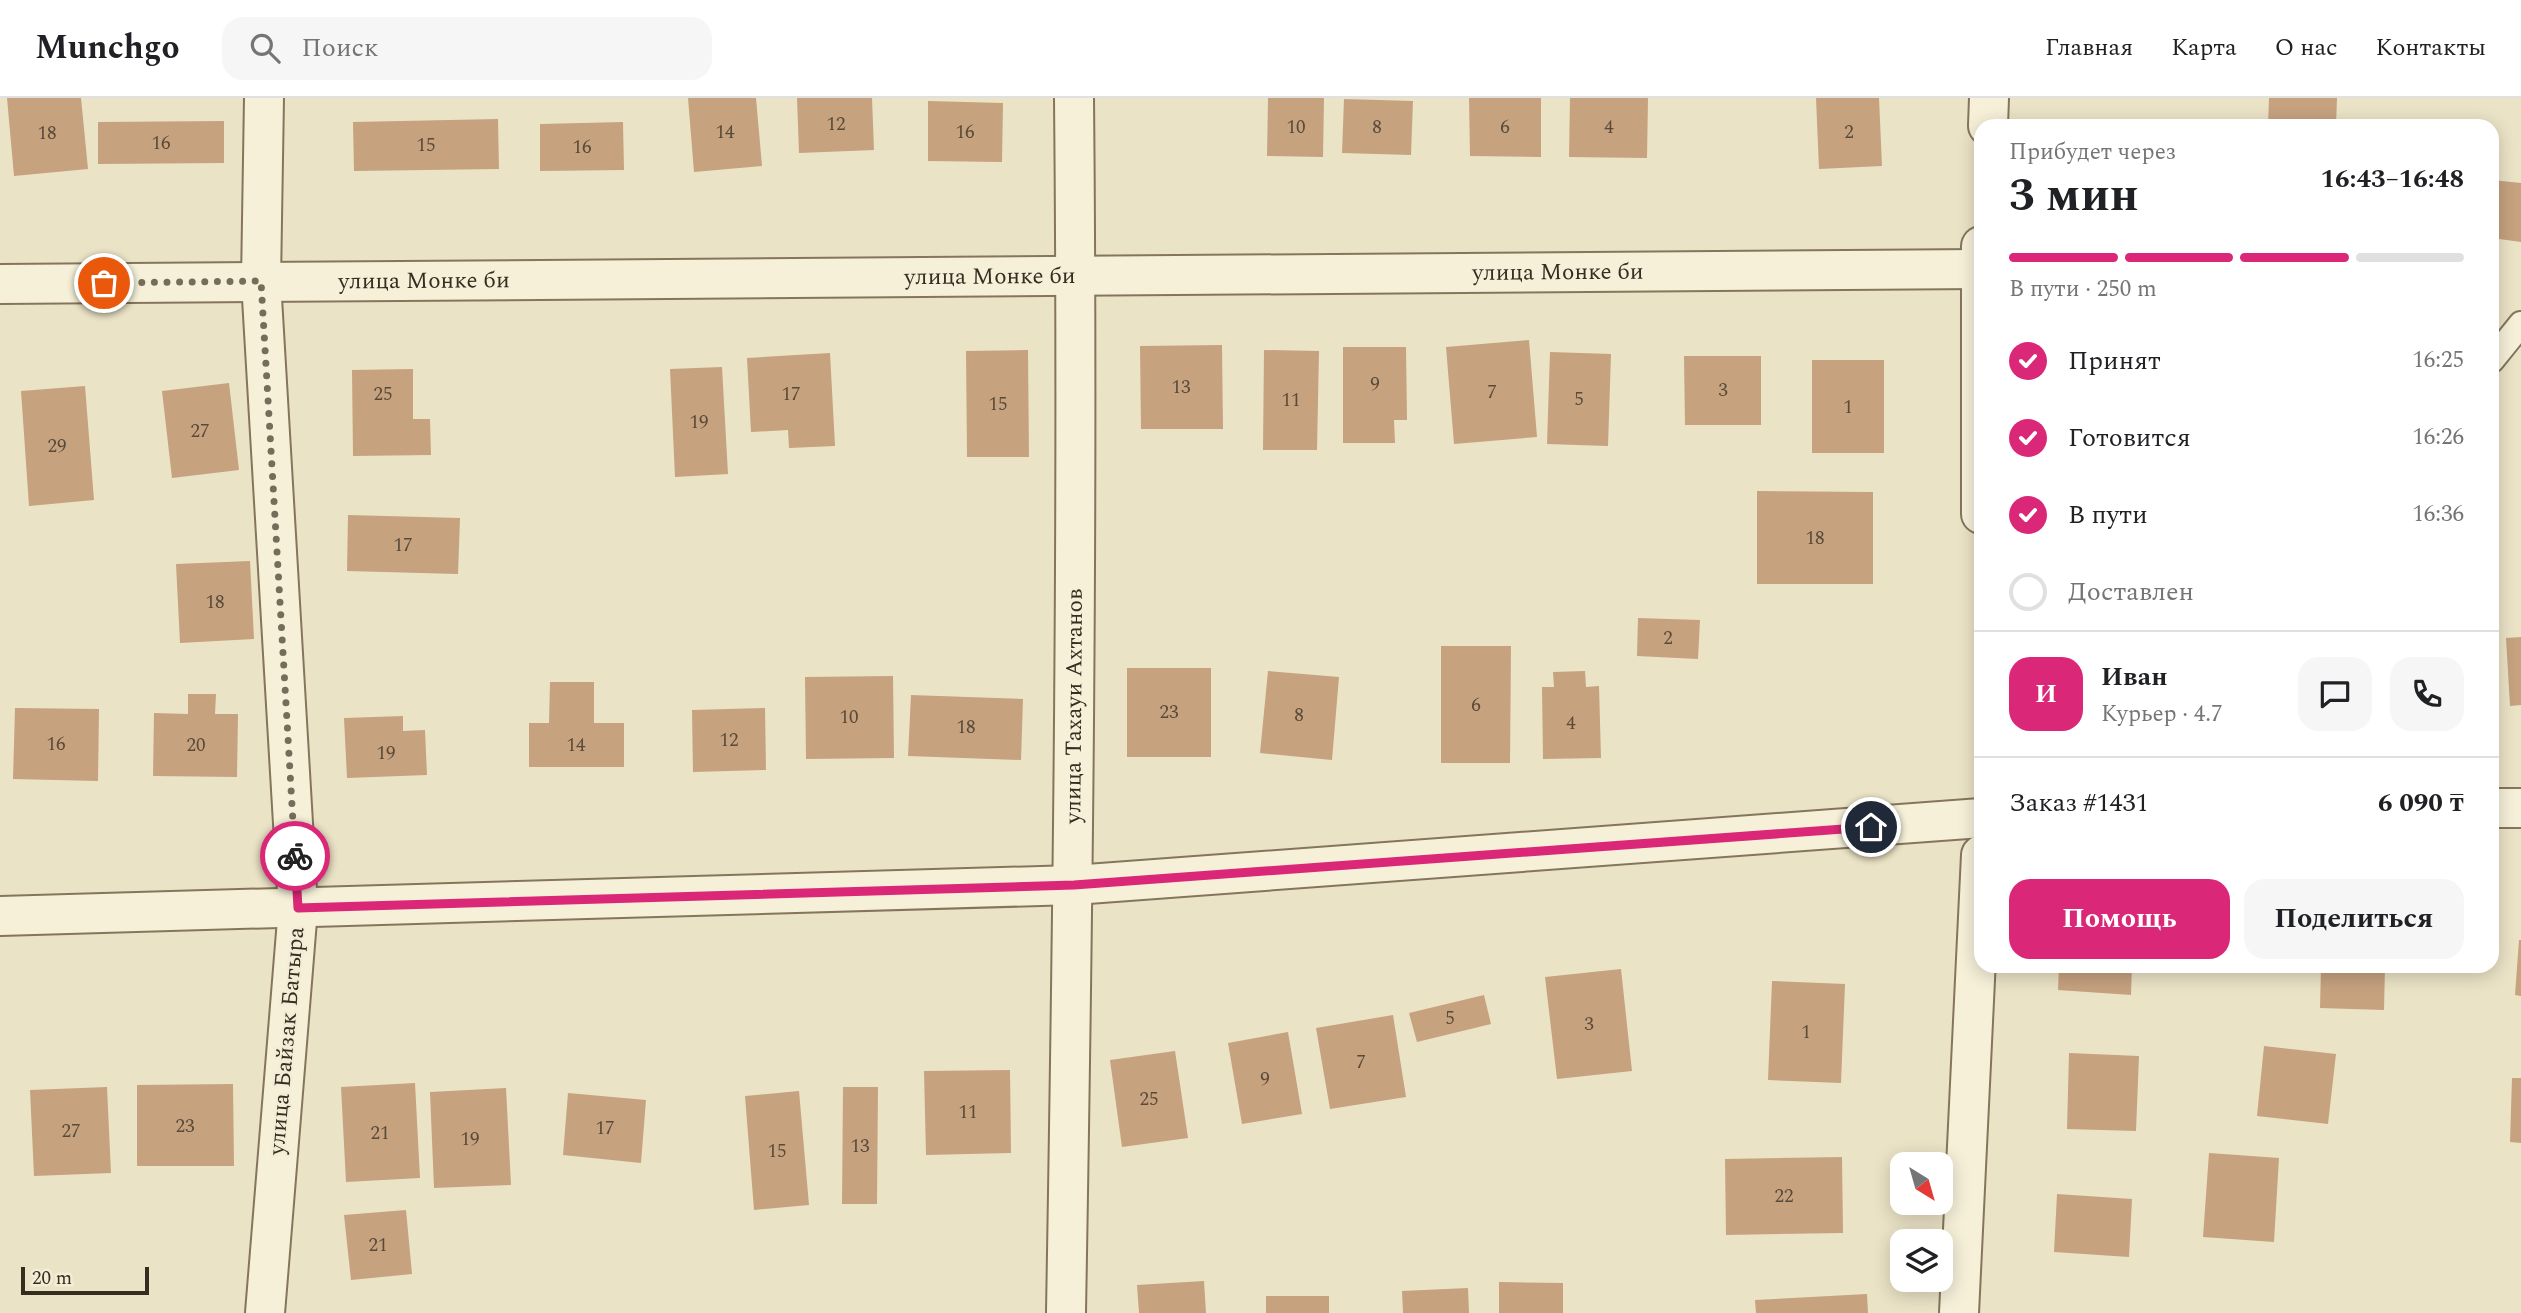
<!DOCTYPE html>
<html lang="ru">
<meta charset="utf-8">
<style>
:root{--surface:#fff;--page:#f6f6f6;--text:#202124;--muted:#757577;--line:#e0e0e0;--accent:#db2777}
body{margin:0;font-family:Spectral,serif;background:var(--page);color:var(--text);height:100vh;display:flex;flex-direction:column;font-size:26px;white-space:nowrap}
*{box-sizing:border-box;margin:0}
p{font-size:23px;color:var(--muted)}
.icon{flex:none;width:38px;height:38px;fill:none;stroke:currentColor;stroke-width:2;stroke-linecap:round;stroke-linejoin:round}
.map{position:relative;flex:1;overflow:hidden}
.side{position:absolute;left:1974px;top:21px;width:525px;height:854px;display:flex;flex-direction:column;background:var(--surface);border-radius:21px;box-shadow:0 4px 18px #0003}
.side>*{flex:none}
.needle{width:46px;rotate:143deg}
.buttons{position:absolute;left:1890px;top:1054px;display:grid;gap:14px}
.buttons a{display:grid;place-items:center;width:63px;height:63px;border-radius:14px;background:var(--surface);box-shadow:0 4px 18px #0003;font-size:35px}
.scale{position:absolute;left:21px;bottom:18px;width:128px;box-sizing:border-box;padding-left:7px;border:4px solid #362c20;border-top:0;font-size:19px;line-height:24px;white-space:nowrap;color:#362c20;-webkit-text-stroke:5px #f3edd5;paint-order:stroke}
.pin{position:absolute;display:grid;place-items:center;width:60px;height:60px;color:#fff;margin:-30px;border:4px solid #fff;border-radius:50%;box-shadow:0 2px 7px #0007}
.courier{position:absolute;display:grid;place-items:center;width:70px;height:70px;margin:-35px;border:5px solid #db2777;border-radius:50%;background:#fff;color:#222;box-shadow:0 2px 9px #0007}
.head em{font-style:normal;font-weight:700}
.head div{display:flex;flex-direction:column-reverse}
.head{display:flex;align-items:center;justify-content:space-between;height:119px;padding:0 35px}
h1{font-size:46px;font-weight:700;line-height:52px}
.bar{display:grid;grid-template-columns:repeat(4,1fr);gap:10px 7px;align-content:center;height:84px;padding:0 35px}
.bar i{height:9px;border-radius:5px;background:var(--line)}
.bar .current{background:var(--accent)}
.bar p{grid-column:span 4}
.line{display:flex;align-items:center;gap:18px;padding:0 35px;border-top:2px solid var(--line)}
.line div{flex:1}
.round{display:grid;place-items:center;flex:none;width:74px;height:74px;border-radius:21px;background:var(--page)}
ol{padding:0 35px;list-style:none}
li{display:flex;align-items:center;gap:21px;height:77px}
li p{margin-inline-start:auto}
li .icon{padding:7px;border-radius:50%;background:var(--accent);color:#fff;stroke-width:4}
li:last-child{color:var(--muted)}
li i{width:38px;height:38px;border:4px solid var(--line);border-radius:50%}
.button{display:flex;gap:14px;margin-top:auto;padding:14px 35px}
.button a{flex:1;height:80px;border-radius:21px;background:var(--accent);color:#fff;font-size:28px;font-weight:700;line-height:80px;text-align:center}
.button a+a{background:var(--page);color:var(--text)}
header{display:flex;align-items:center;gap:42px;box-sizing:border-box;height:98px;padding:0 35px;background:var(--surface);border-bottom:2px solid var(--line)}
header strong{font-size:33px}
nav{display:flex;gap:38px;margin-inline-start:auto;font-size:24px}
.search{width:490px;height:63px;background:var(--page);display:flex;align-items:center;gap:18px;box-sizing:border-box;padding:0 24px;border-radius:21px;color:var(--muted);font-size:26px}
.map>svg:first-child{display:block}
.building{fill:#c6a27f}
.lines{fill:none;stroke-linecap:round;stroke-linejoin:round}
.lane-casing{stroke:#85755d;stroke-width:28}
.street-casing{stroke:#85755d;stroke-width:42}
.lane{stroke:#f6f0d9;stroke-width:24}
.street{stroke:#f6f0d9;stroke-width:38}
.done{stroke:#756c5a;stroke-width:7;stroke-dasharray:0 12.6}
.route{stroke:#db2777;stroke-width:9}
.labels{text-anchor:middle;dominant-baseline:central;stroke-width:5;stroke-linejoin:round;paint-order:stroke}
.number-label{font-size:19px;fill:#5a4a38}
.street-label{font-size:23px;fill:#362c20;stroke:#f3edd5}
</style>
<header>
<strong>Munchgo</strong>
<div class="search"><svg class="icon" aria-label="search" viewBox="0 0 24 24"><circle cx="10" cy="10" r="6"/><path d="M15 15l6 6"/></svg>Поиск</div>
<nav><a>Главная</a><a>Карта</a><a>О нас</a><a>Контакты</a></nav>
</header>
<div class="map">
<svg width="2521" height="1215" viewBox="0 0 2521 1215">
<rect width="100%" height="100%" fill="#ebe3c6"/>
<path class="building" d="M7 0H81L88 71 14 78Z
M688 0H756L762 68 694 74Z
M797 0H872L874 52 799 55Z
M1268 0H1324L1323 59 1267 58Z
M1469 0H1541V59L1470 58Z
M1570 0H1648L1647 60 1569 59Z
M1816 0H1879L1882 68 1819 71Z
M2269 0H2337L2336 28H2268Z
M1344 1 1413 3 1411 57 1342 55Z
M928 3 1003 5 1002 64 928 63Z
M498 21 499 71 354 73 353 24Z
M224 23V65L98 66V24Z
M623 24 624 72 540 73V26Z
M2492 82 2521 85V144L2492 140Z
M1529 242 1537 339 1454 346 1446 249Z
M1222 247 1223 331H1141L1140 248Z
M1343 249H1406L1407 322H1394L1395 345H1343Z
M1028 252 1029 359H967L966 253Z
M1264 252 1319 253 1317 352H1263Z
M1550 254 1611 256 1608 348 1547 346Z
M830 255 835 348 789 350 788 332 751 334 747 260Z
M1684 258H1761V327H1685Z
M1812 262H1884V355H1812Z
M722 269 728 376 675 379 670 271Z
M413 271V321H430L431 357 353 358 352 272Z
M229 285 239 372 172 380 162 293Z
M85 288 94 402 29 408 21 293Z
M1757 393 1873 394V486H1757Z
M348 417 460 420 458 476 347 473Z
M250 463 254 541 180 545 176 466Z
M1638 520 1700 522 1698 561 1637 558Z
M2521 539V607L2510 608 2506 540Z
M1441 548H1511L1510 665H1441Z
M1127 570H1211V659H1127Z
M1268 573 1339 579 1332 662 1260 655Z
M1585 573 1586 589 1599 588 1601 660 1543 661 1542 589H1554L1553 574Z
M893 578 894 660 806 661 805 579Z
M550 584H594V625H624V669H529V625H549Z
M188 596H216L215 616H238L237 679 153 678 154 615 188 616Z
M911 597 1023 601 1021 662 908 658Z
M15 610 99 611 98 683 13 681Z
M765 610 766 672 693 674 692 612Z
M403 618V633L425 632 427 677 347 680 344 620Z
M2519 842H2521V898L2515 897Z
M2059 868H2132L2131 897 2058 892Z
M2321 868H2385L2384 912 2320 910Z
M1621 871 1632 973 1557 981 1545 879Z
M1772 883 1845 886 1841 985 1768 982Z
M1484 897 1491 926 1417 944 1409 915Z
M1393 917 1406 999 1330 1011 1316 930Z
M1288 934 1302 1016 1242 1026 1228 945Z
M2264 948 2336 956 2328 1026 2257 1018Z
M1175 953 1188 1040 1122 1049 1110 962Z
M2069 955 2139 958 2136 1033 2067 1031Z
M1010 972 1011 1055 926 1057 924 973Z
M2512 980H2521V1045L2510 1044Z
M415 985 420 1080 346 1084 341 989Z
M233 986 234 1068H137V987Z
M107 989 111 1075 34 1078 30 992Z
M843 989H878L877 1106H842Z
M506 990 511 1087 434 1090 430 994Z
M799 993 809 1107 754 1112 745 998Z
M568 995 646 1002 641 1065 563 1057Z
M2209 1055 2279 1060 2274 1144 2203 1139Z
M1842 1059 1843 1135 1726 1137 1725 1061Z
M2057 1096 2132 1101 2129 1159 2054 1154Z
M406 1112 412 1176 351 1182 344 1117Z
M1204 1183 1206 1215H1139L1137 1187Z
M1499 1184 1563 1185V1215H1499Z
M1468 1190 1469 1215H1403L1402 1193Z
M1867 1196 1868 1215H1756L1755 1202Z
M1266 1198H1329V1215H1266Z"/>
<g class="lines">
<defs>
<path id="lane" d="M2492 262 2521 226"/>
<g id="street">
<path d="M264 0 261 183 298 810 265 1215"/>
<path d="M1988 28 1989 0"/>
<path d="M1981 148V416"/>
<path id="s1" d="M0 186 1980 171"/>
<path d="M2492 710H2521"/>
<path d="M0 818 1074 787 1981 720"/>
<path id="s2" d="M1066 1215C1073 810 1078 405 1074 0"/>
<path d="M1959 1215 1981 757"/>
</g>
</defs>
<use href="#lane" class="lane-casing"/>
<use href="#street" class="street-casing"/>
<use href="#lane" class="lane"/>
<use href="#street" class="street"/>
</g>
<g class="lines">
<path class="done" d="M104 185 261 183 295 758"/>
<path class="route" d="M295 758 298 810 1074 787 1871 729"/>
</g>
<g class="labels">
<g class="number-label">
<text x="836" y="26">12</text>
<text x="1296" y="29">10</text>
<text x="1377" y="29">8</text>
<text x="1505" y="29">6</text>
<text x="1609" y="29">4</text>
<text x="725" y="34">14</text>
<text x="965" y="34">16</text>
<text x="1849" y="34">2</text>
<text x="47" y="35">18</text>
<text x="161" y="45">16</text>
<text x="426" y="47">15</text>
<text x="582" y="49">16</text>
<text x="1375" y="286">9</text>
<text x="1181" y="289">13</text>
<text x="1723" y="292">3</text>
<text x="1492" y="294">7</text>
<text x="383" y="296">25</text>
<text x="791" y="296">17</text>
<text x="1579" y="301">5</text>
<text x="1291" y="302">11</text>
<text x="998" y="306">15</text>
<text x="1848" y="309">1</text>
<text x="699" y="324">19</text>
<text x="200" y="333">27</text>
<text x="57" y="348">29</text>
<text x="1815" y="440">18</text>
<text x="403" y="447">17</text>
<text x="215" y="504">18</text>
<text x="1668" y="540">2</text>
<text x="1476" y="607">6</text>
<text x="1169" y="614">23</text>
<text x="1299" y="617">8</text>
<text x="849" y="619">10</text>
<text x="1571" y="625">4</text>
<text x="966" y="629">18</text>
<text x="729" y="642">12</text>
<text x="56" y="646">16</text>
<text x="196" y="647">20</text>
<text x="576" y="647">14</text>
<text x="386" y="655">19</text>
<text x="1450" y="920">5</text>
<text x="1589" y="926">3</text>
<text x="1806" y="934">1</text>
<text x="1361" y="964">7</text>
<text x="1265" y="981">9</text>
<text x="1149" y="1001">25</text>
<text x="968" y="1014">11</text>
<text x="185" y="1028">23</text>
<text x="605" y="1030">17</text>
<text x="71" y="1033">27</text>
<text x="380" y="1035">21</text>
<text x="470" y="1041">19</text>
<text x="860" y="1048">13</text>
<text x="777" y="1053">15</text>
<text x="1784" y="1098">22</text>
<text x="378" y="1147">21</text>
</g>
<g class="street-label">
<text stroke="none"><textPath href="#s1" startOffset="1558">улица Монке би</textPath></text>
<text stroke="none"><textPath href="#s1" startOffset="990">улица Монке би</textPath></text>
<text stroke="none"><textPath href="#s1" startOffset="424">улица Монке би</textPath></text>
<text stroke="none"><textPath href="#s2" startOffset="607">улица Тахауи Ахтанов</textPath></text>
<text transform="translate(287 943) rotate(-85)">улица Байзак Батыра</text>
</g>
</g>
</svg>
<div class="buttons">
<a><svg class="needle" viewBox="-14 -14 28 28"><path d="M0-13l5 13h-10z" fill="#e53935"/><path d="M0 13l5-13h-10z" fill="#757577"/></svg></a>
<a><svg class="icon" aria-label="layers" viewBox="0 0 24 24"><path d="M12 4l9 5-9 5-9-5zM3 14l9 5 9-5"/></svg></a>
</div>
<div class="scale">20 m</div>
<div class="pin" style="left:104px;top:185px;background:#ea580c"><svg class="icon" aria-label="bag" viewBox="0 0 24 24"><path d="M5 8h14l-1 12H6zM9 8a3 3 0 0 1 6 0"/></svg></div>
<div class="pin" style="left:1871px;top:729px;background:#1f2937"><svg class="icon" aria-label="home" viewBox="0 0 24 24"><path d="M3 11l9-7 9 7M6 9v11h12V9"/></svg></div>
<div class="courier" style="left:295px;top:758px"><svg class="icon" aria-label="bike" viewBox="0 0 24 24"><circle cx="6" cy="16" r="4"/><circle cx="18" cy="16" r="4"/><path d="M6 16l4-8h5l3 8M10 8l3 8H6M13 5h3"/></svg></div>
<section class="side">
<div class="head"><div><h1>3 мин</h1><p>Прибудет через</p></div><em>16:43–16:48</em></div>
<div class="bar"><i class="current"></i><i class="current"></i><i class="current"></i><i></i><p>В пути · 250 m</p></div>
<ol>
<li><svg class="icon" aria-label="check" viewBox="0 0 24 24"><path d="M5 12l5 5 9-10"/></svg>Принят<p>16:25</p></li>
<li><svg class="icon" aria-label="check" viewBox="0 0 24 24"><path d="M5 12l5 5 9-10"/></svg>Готовится<p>16:26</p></li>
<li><svg class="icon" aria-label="check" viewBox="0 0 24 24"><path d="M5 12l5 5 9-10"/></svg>В пути<p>16:36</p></li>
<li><i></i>Доставлен</li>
</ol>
<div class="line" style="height:126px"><b class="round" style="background:var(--accent);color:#fff">И</b><div><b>Иван</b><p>Курьер · 4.7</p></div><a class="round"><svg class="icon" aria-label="chat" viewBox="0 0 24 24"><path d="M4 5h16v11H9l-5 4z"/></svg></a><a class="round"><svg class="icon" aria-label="phone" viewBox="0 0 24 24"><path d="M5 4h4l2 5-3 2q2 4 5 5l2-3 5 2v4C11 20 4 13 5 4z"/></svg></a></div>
<div class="line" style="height:91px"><div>Заказ #1431</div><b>6 090 ₸</b></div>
<div class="button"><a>Помощь</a><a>Поделиться</a></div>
</section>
</div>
